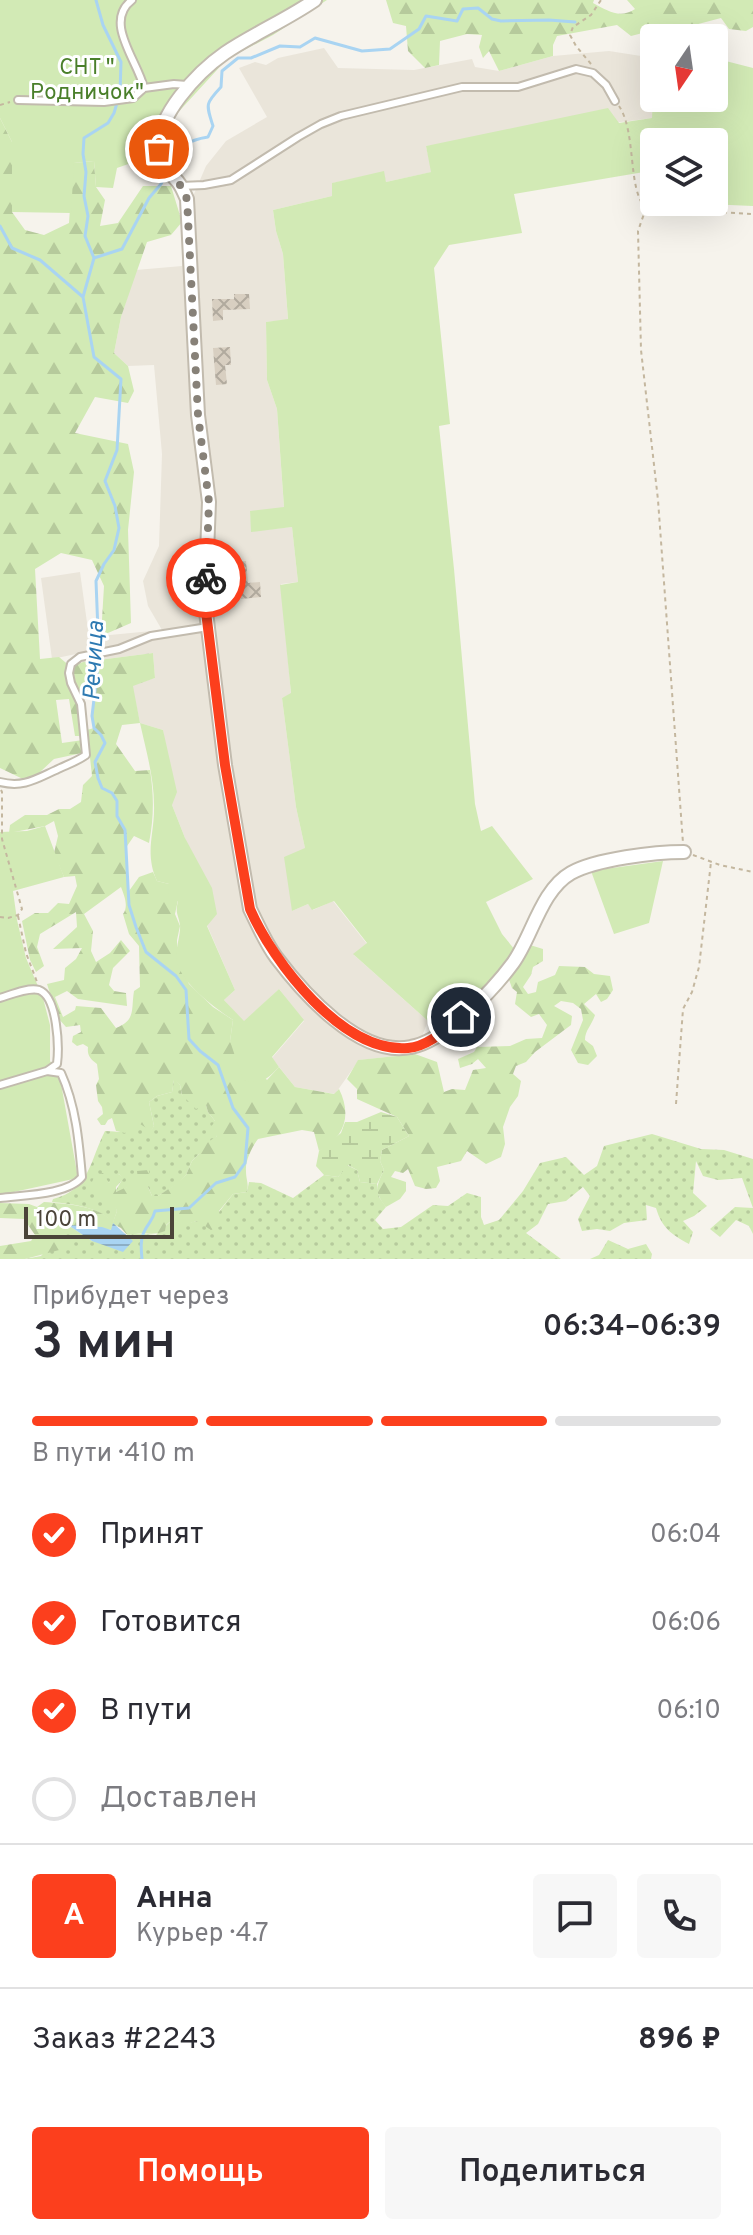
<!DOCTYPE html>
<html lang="ru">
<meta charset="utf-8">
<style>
:root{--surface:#fff;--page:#f7f7f7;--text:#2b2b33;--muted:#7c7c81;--line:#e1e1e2;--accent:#fc3f1d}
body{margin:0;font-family:Overpass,sans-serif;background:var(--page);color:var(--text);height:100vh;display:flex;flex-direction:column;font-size:30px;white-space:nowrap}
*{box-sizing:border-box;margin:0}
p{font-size:26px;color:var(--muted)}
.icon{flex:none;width:44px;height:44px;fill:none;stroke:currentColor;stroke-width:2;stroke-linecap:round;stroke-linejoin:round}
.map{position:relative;height:1259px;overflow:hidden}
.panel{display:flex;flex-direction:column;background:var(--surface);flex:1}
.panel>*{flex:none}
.needle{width:52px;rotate:193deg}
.controls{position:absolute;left:640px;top:24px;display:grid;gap:16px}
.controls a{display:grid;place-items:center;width:88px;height:88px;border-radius:8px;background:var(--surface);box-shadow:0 8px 32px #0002;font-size:40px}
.scale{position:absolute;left:24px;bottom:20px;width:150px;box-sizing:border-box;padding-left:8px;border:4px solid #4b4439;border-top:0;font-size:22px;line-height:28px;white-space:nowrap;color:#4b4439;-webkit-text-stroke:6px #fff;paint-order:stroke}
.pin{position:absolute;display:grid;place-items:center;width:68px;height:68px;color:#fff;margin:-34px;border:4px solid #fff;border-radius:50%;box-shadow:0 2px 8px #0007}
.courier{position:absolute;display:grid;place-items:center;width:80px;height:80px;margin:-40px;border:6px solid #fc3f1d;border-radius:50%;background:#fff;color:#222;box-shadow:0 2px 10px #0007}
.headline em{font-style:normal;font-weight:600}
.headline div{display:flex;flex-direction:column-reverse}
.headline{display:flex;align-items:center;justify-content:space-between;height:136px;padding:0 32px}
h1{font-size:52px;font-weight:600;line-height:60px}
.bar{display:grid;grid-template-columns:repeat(4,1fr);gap:12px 8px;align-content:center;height:96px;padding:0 32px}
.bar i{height:10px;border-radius:6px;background:var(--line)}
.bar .current{background:var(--accent)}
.bar p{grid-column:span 4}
.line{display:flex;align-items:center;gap:20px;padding:0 32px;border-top:2px solid var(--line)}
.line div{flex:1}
.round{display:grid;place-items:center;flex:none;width:84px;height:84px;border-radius:8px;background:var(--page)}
ol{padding:0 32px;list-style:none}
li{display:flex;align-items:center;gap:24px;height:88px}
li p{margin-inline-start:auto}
li .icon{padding:8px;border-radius:50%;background:var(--accent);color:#fff;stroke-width:4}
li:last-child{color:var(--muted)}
li i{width:44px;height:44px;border:4px solid var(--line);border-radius:50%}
.button{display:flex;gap:16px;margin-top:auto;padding:16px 32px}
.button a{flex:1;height:92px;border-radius:8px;background:var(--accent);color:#fff;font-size:32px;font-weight:600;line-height:92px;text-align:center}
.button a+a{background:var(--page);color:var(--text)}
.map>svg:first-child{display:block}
.residential{fill:#eae5da}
.grass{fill:url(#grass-dots)}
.forest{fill:url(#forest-firs);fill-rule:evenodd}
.wetland{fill:url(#wetland-marsh)}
.garden{fill:#d2eab5}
.water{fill:url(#water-rules)}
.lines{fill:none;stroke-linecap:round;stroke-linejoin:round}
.stream{stroke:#a9d4f2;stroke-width:3}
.building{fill:url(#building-cross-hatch)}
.lane-casing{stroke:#c2bbae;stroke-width:10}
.street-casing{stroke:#c2bbae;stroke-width:16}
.path{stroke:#c4b79f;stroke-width:2;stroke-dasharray:4 4;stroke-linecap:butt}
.lane{stroke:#fff;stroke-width:6}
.street{stroke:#fff;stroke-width:12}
.done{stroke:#878178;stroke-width:8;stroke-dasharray:0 14.4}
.route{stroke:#fc3f1d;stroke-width:10}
.labels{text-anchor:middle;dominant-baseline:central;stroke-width:6;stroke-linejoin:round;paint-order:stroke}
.park-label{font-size:22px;fill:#4a7f2a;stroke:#fff}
.water-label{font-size:24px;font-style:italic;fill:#2e7ab2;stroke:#fff}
</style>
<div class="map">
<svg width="753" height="1259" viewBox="0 0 753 1259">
<defs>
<pattern id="grass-dots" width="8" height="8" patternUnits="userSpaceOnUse" patternTransform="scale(2)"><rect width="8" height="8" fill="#d2eab5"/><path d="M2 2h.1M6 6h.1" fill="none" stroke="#b6ca9c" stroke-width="1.8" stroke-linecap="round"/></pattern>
<pattern id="forest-firs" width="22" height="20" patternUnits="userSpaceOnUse" patternTransform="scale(2)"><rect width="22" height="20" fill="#d2eab5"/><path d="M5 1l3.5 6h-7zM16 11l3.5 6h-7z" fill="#b6ca9c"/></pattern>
<pattern id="wetland-marsh" width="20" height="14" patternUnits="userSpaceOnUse" patternTransform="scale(2)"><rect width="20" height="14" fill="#d2eab5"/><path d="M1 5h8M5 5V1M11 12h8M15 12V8" fill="none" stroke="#b6ca9c"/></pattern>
<pattern id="water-rules" width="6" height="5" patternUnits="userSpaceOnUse" patternTransform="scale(2)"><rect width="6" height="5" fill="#a9d4f2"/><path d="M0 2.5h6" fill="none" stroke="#8caec5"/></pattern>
<pattern id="building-cross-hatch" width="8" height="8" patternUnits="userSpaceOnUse" patternTransform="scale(2)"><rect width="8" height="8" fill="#d8cfc1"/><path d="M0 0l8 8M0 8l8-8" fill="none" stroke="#b1aa9e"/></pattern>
</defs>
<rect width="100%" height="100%" fill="#f6f3ec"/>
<path class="residential" d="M324 48 338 68 414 70 472 59 475 67 499 71 553 56 609 51 641 56 653 98V118L426 146 432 172 386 182 383 172 333 183 332 196 273 210 276 231 283 254 288 320 266 322 267 380 277 409 284 508 250 512 252 531 292 527 298 582 281 584 291 694 282 698 296 807 305 848 292 911 308 904 313 910 333 901 367 944 354 955 428 1021 415 1054 359 1060 335 1094 295 1087 272 1058 304 1021 279 989 244 1022 224 1000 235 990 207 925 185 838 172 805 163 730 140 723 132 685 155 678 153 653 83 662 76 654 52 659 41 578 80 572 89 637 162 630 148 606 143 581 159 546 162 454 154 365 128 366 114 353 121 317 136 270 182 266V222L206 166 226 141 267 117 239 68 255 62 266 65 278 58Z"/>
<path class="grass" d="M174 1079 180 1085 182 1095 206 1105 208 1112 215 1121 217 1136 192 1161 186 1175 179 1183 158 1196H152L148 1187 138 1181 121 1191 115 1192 123 1178 119 1174 109 1183 107 1181 117 1211 113 1223C100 1207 72 1204 52 1202L53 1199C90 1190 90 1160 105 1131 122 1131 126 1137 137 1121L151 1130 154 1126 149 1102 157 1096 172 1092Z
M652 1134 701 1149 724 1150 753 1159V1234L749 1226 736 1220 720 1237 710 1229 735 1207 753 1208 742 1178 718 1180 703 1176 696 1161 693 1193 707 1206 694 1216 683 1221 693 1232 689 1244C671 1234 662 1228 656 1208L646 1205 647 1220 624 1223 610 1231 597 1229 582 1231 578 1219 590 1196 583 1187 566 1201 548 1204 538 1224 526 1233 561 1259H25L41 1256 68 1225 92 1241 128 1236 134 1233 156 1235 172 1220 184 1224 197 1221 219 1212 233 1194 247 1192 249 1182 261 1183 293 1198 324 1175 338 1177 347 1165 357 1170 360 1182 377 1184 379 1197 386 1207 375 1220 383 1229 401 1227 433 1205 448 1206 467 1193 481 1197V1217L484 1225 499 1220 523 1191 540 1163 566 1157 584 1175 597 1166 604 1146Z
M608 1240 628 1249 646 1244 652 1254 651 1259H590L599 1255Z"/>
<path class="forest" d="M386 0H594L593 3C608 11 620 19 635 9L627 0H753V27L746 31 729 29 721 18 672 31 662 28 631 36 617 25 557 36 553 45V56L499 71 489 51 483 58 479 47 482 35 467 34 440 41 439 65 425 68 408 51 406 26 393 23Z
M0 118 12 142V212L25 230 44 235 69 223 73 163 94 161 96 187 105 200 100 226 118 223 143 186H171L182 222 171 235 147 242 121 317 114 353 128 366 134 391 128 403 95 397 75 433 128 444 134 472 128 530 131 623 101 636 104 586 92 560 61 553 35 569 40 659 59 657 71 667 83 662 153 653 155 678 133 686 140 723 122 725 116 744 135 771 150 770C154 796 154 817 149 843L134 836 125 849 129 891 139 877 153 872 157 881 169 884 178 900 175 914 180 926 177 940V956L189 984 213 1007 233 1020 230 1041 267 1080 279 1067 295 1087 334 1094 339 1089C352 1115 345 1137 319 1151L314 1132 302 1130 258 1139C252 1147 245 1161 246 1171 246 1180 249 1183 247 1192L233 1194 219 1211 221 1226 211 1230 197 1221 184 1225 172 1220 166 1225 165 1231C152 1237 140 1230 128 1236L121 1228 113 1224 112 1230 68 1225 63 1233V1249L25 1259H0V1246L31 1241 35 1235 24 1219 0 1218V1203L29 1204 37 1207 44 1202C66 1204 98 1205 113 1222L117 1211 115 1207 107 1204 92 1182 95 1175 103 1173 109 1183 112 1177 119 1174 124 1178 116 1187V1192L127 1187 129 1180H138L137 1171 149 1170 150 1180 148 1187 152 1196H158L179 1182 186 1175 192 1161 199 1154 202 1146 217 1136 211 1127 215 1121 208 1112 206 1105 196 1109 182 1095 180 1085 174 1080 172 1092 157 1096 149 1102 154 1126 151 1131 137 1122 132 1130 125 1133 116 1131 112 1118 108 1120 105 1125H101L97 1119 103 1114 102 1107 98 1101 96 1085 99 1079 97 1064C90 1059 87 1055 88 1047L83 1044 77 1046 72 1042 73 1036 81 1032 80 1025 66 1027 58 1018 47 984 64 980 65 968 76 959 82 948 53 949 77 927 76 912 40 934 37 947 44 966 36 972 30 960 22 921 35 913H48L58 903 69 904 77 886 75 876 64 877 54 853 58 836 54 821 45 826 9 833 10 825 25 815H47L59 809H70L81 802 83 785 92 776 87 730 94 728 92 716 96 691 83 694 74 691 81 699 83 736H75L69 699 56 700 62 743 83 740 82 753 54 759 39 773 25 780 0 768ZM121 887C124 895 129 906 123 914L129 934 139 946 140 987 134 991C131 1010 136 1020 116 1028L101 1008 76 1006 75 1010 63 1017 55 997 67 991 78 999 127 1006 126 993 114 991 109 985 113 968 130 951 121 940 110 953 96 962 91 951 93 931 84 914Z
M530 945 543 949V961L533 967 531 975 523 987 528 994 536 992 538 982 555 975 559 966 585 967 594 974 610 976 613 990 607 999 601 1002 596 994 584 1004 595 1015C592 1025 585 1030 585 1040L593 1046 597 1056 588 1065 578 1063 571 1050 583 1020 581 1009 573 1003 561 1001 554 1006 572 1016 571 1025 535 1052 526 1062 516 1066 513 1074 521 1081 518 1096 510 1107 503 1127 505 1144 501 1157 486 1164 467 1151 461 1161 437 1167 440 1181 436 1188 426 1189 415 1186 408 1169 403 1173 395 1171 391 1177 406 1182V1191L400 1199 386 1207C374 1192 376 1186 384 1170L380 1161 382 1150 409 1136 397 1117 357 1099V1089L347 1079 358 1060 415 1054 437 1062 444 1092 452 1089 465 1090 473 1070 486 1068 478 1059 472 1064 460 1068 458 1059 474 1052 477 1047 510 1046 526 1039 542 1038 547 1025 539 1014 531 1017 515 1004 517 992 512 988 508 977Z"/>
<path class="wetland" d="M381 1112 397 1117 409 1136 382 1150 380 1161 384 1170 377 1184 360 1182 357 1170 348 1165 338 1177 324 1175 316 1166 319 1151 341 1133 345 1122H357Z"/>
<path class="garden" d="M0 0H327L273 35 227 59 172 119 168 150 117 168 113 188 96 187 94 161 74 163 71 213 12 212V142L0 118Z
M654 55V98H714V58L753 68V206L661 202H714V142H654V202L648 201 644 172 514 194 522 233 449 245 434 268 450 424 439 426 454 569 475 804 481 831 492 826 533 879 486 902 502 934 515 950 487 987 428 1021 353 954 367 943 334 901 312 910 308 904 292 911 284 857 305 848 296 807 282 698 291 693 280 585 298 582 292 527 251 532 250 511 284 507 277 409 267 380 266 322 288 319 283 254 276 231 273 210 332 196V183L384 171 386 182 431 172 426 146 608 108 619 123 652 118 653 98 641 56Z
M140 723 163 730 177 792 172 805 185 838 212 888 217 914 207 926 235 990 224 1000 244 1021 279 989 304 1020 272 1057 279 1067C266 1080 262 1085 243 1080L230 1041 233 1020C214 1007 183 985 177 962 174 951 181 936 180 925 178 913 175 914 178 901L168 899 169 884 157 881C144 852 155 834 154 805 154 778 146 750 140 723Z
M45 826 64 877 13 891 17 920 26 958 43 998 50 1025V1061L60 1078 78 1178 0 1195V832L27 831Z
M663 861 649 923 614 934 591 871Z"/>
<path class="water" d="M113 1223 133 1241 123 1252 92 1241 68 1225 102 1227 111 1230Z"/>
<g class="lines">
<path class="stream" d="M96 0 103 25 121 62 120 93 114 113 108 123 84 138 83 154 86 172 84 196 88 216 85 236 94 258 83 297 94 357 121 379 117 450 105 481 115 506 119 528 114 550 104 564 96 581 99 657 92 716 94 728 101 735 105 743 95 762 98 778 102 788 112 793 117 801V816L125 830 129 905 136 927 146 952 176 976 186 990 189 1039 200 1051 218 1065 233 1108 248 1128 245 1163 235 1177 216 1183 189 1208 155 1211C153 1220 149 1222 145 1230 140 1239 141 1249 142 1259
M170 165C178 147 188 140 208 137L213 126C206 104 205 104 221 87L222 71 238 58H251L280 46 300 47 315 38 362 51 390 49 419 29 426 16 457 21 463 9 478 8 492 19 501 21 549 20 575 22
M0 226 12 248 40 260 83 297
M94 258 122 249 149 198 161 184 165 176"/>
</g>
<path class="building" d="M234 294H249L250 309 223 310V320L213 321 212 299H234Z
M230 347 231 365H225L227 384 216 385 213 348Z
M246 561 248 583 260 582 261 597 241 599 238 572H236L234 562Z"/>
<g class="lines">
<defs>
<path id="lane" d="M144 88 174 84 187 85
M18 100 104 102 133 98 144 88C138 61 103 22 132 0
M181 186 204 185 231 180 298 137 321 124 341 116 462 87H518L576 69 593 73 606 85 615 101
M0 782C23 788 36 779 56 770 66 765 76 762 86 755L81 704 71 683 69 673 71 664 80 657 119 649 151 636 208 627
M0 998C10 995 28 987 39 990 58 997 59 1048 57 1064L47 1071 0 1085
M0 1198C22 1195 68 1195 82 1177 79 1142 76 1106 61 1073L47 1071"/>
<path id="street" d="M315 0C286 20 253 34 225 53 199 71 153 118 160 152 163 168 169 171 178 182 182 187 184 193 187 199L198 415 209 502 205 604 225 765 250 909C258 925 265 942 276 957 303 993 360 1058 411 1047 445 1041 493 990 513 963 532 937 541 890 571 873 596 859 655 852 684 852"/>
</defs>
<use href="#lane" class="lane-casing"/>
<use href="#street" class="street-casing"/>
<path class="path" d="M591 64 576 46 570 35 573 27 591 15 601 0
M0 105 10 102
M619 106C637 133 627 190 646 208L753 214
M646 208 638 231 641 350 658 500 683 843
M693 855 720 865 753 872
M18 916 26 953 37 982
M0 917 8 918 18 915 22 909 2 839V792L1 790
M676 1104 683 1009 692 992 699 967 711 862"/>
<use href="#lane" class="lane"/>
<use href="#street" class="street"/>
</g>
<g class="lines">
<path class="done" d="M159 149 165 170 179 183 187 199 198 415 209 502 206 578"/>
<path class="route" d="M206 578 205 604 225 765 250 909C273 962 343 1054 408 1048 429 1046 446 1029 461 1017"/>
</g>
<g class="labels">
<g class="park-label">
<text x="87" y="68">СНТ "<tspan x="87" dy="25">Родничок"</tspan></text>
</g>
<g class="water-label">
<text transform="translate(95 661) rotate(-87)">Речица</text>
</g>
</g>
</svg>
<div class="controls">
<a><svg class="needle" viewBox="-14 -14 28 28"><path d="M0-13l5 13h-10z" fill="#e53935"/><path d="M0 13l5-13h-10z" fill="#7c7c81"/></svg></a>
<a><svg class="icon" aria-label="layers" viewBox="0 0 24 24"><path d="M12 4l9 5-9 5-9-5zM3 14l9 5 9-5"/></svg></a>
</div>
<div class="scale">100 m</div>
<div class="pin" style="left:159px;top:149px;background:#ea580c"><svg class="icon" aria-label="bag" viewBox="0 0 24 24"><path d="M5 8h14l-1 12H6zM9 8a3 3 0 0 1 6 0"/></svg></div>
<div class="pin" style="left:461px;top:1017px;background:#1f2937"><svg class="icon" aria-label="home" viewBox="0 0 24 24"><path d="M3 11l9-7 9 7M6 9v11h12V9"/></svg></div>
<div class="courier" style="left:206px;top:578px"><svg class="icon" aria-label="bike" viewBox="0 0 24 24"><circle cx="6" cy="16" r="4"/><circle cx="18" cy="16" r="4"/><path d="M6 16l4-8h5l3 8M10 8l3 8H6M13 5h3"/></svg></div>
</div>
<section class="panel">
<div class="headline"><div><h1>3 мин</h1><p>Прибудет через</p></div><em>06:34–06:39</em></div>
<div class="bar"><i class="current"></i><i class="current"></i><i class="current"></i><i></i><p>В пути · 410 m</p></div>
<ol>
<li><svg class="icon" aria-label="check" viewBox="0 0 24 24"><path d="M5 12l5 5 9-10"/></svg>Принят<p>06:04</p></li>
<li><svg class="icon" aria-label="check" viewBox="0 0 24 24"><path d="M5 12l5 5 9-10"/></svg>Готовится<p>06:06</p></li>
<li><svg class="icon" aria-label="check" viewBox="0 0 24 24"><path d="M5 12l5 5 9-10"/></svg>В пути<p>06:10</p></li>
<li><i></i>Доставлен</li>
</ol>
<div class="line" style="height:144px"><b class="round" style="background:var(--accent);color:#fff">А</b><div><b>Анна</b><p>Курьер · 4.7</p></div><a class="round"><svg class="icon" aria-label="chat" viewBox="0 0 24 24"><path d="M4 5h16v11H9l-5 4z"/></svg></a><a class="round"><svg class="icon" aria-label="phone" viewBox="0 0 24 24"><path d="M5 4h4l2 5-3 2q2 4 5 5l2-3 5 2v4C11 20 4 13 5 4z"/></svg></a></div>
<div class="line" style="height:104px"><div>Заказ #2243</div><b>896 ₽</b></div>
<div class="button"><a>Помощь</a><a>Поделиться</a></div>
</section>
